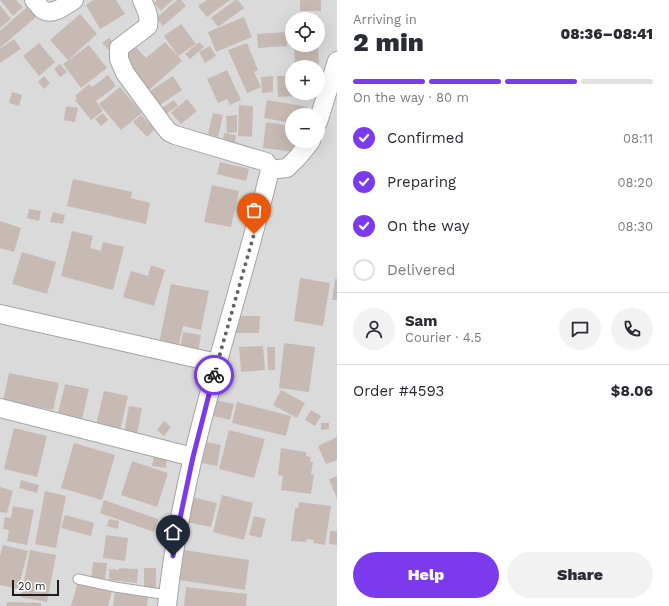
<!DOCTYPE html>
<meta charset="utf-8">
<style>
:root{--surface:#fff;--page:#f2f2f3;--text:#2b2b33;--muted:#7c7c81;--line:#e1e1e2;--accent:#7c3aed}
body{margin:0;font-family:"Work Sans",sans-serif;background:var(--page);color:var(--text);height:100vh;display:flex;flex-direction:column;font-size:15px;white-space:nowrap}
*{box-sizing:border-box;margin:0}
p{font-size:13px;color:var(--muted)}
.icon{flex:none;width:22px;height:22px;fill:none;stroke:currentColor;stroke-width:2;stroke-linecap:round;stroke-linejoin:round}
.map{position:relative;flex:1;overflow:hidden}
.side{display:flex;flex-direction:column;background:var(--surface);width:332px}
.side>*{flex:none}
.fabs{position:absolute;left:285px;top:12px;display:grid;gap:8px}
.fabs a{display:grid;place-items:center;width:40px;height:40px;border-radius:50%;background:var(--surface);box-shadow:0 4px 16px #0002;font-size:20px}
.scale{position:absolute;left:12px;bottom:10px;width:47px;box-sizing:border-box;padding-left:4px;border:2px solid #1d1d1d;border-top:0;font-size:11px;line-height:14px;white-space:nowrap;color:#1d1d1d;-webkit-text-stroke:3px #fff;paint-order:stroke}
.pin{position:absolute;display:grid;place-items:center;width:34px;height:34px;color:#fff;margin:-41px -17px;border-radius:50% 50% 50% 0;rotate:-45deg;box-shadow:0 0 4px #0007}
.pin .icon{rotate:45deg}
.courier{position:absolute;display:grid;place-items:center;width:40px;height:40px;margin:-20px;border:3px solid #7c3aed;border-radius:50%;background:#fff;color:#222;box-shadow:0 1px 5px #0007}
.overview em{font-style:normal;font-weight:800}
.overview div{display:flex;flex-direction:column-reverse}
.overview{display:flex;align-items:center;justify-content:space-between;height:68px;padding:0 16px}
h1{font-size:26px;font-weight:800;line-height:30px}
.bar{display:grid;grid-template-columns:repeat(4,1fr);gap:6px 4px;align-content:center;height:48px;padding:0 16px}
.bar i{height:5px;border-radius:3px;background:var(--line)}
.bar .selected{background:var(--accent)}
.bar p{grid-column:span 4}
.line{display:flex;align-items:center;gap:10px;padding:0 16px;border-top:1px solid var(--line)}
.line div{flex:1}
.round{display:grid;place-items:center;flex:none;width:42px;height:42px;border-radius:21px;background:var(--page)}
ol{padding:0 16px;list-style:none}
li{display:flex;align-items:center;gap:12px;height:44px}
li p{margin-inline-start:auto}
li .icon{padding:4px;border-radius:50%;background:var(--accent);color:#fff;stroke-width:4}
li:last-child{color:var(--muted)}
li i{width:22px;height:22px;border:2px solid var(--line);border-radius:50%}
.action{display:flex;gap:8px;margin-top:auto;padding:8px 16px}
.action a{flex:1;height:46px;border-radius:24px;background:var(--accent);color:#fff;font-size:16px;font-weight:800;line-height:46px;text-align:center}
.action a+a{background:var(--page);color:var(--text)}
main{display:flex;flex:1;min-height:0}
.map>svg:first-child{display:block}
.residential{fill:#dbdada;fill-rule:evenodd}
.building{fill:#c7bab5}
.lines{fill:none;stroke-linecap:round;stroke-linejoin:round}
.lane-casing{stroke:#a4a4a4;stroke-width:11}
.street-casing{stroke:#a4a4a4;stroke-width:20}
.lane{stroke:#fff;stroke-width:9}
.street{stroke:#fff;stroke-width:18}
.done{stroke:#666462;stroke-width:4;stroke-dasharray:0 7.2}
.route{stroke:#7c3aed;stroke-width:5}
</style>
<main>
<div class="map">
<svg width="337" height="606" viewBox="0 0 337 606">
<rect width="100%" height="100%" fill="#efe9e2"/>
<path class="residential" d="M0 0H337V606H0ZM292 19H318V45H292ZM292 67H318V93H292ZM292 115H318V141H292Z"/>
<path class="building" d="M0 0H16L23 7 13 16Z
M93 0H116L125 14 100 29 86 5Z
M157 0H173L161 11 154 3Z
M177 0H181L186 6 163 26 156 18Z
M207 0H230L207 17 198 6Z
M235 0H238L244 8 218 27 211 18Z
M300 0H321V11H300Z
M0 5 11 19 0 28Z
M28 6 37 16 0 48V31Z
M80 14 97 34 68 60 50 40Z
M244 17 252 37 216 52 208 32Z
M181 24 196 44 178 56 164 36Z
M286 32 287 46 258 48 257 34Z
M109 38 115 45 109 50 102 43Z
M14 39 21 49 0 63V49Z
M165 42 182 61 149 90 121 57 135 46 146 58Z
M199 42 204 47 190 59 185 54Z
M39 43 55 62 39 76 23 56Z
M247 43 258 70 254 72 261 87 247 93 228 50Z
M89 45 107 68 81 88 63 64Z
M294 45H318L319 67H295Z
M210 46 216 56 205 63 199 52Z
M60 64 67 72 60 77 54 69Z
M227 70 241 100 230 105 227 99 218 103 207 79Z
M108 75 116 86 96 101 103 111 91 120 75 100 77 98 75 96 89 84 92 87Z
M44 76 50 83 44 89 38 82Z
M173 76 182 90 154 109 144 95Z
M273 76V92L262 93 261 77Z
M277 76H292L293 96 278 97Z
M120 87 142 113 121 130 99 104Z
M12 92 22 95 19 106 9 103Z
M296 93H316V97H296Z
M187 99 197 111 181 124 171 113Z
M174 100 178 106 163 116 159 110Z
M267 100 308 107 307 115H292V123L264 118Z
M239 105 253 106 252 137 238 136Z
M66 106 78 108 75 122 64 120Z
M103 113 108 120 101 126 95 119Z
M213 113 223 115 218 137 208 134Z
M141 115 155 129 147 137 133 122Z
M237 115V132L227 133 226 116Z
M266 122 292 126V141H295L294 152 263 148Z
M224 133 236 135 235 144 223 142Z
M220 162 249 169 246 181 217 174Z
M73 179 132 192 131 198 150 203 146 224 67 206Z
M212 185 239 191 231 227 204 222Z
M29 209 41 211 39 221 27 218Z
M53 212 65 215 63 224 50 222Z
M0 221 21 228 14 252 0 248Z
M72 231 93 236 90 248 101 251 103 242 124 247 113 290 61 276Z
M22 252 56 262 47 294 12 284Z
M151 265 165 270 154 306 123 297 131 271 148 276Z
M300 278 330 283 323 326 294 321Z
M335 279H337V300H332Z
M171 284 209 291 201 330 183 326 178 348 159 344Z
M234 316H260L259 333H233Z
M183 332 201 335 198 352 180 349Z
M284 343 315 347 309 392 279 388Z
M263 346 265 370 241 372 239 347Z
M267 347H275V370H268Z
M9 373 59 383 53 410 3 400Z
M65 384 89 389 81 423 57 417Z
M281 390 305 403 297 418 273 405Z
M104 391 128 396 120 431 96 425Z
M216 400 234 404 230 420 213 416Z
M237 402 291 416 286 436 232 423Z
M129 406 142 408 137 435 124 433Z
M311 410 321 416 315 426 305 420Z
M164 421 171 427 164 436 157 430Z
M321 423H329V429L321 430Z
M14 428 47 436 37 477 4 469Z
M229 430 265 439 254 478 219 469Z
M337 437V460L326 464 318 446Z
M201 441 221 445 217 466 197 462Z
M74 443 115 455 102 500 61 488Z
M281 448 306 452V456L311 457 310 462H313L311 474 314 475 311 494 281 490 283 476 278 475Z
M154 456 167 458 166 468 152 466Z
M132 461 168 473 157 507 121 495Z
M337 476V499L329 479Z
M21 480 39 485 37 493 19 488Z
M0 487 13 491 7 513 0 512Z
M45 491 66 496 56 548 35 544Z
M222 495 253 503 244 540 213 532Z
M188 496 217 503 211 527 182 521Z
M104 500 158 519 154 532 100 513Z
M299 502 331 506 325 545 313 543 314 540 307 539 306 542 291 541 295 508H298Z
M13 506 34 510 27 545 7 541 9 530 3 529 5 517 11 518Z
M65 515 94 523 91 536 61 528Z
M254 516 266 519 261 538 249 535Z
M109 519 119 521 118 529 107 526Z
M330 531H337V545L329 544Z
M106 535 128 538 125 561 103 558Z
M3 545 28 551 18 589 0 585V556Z
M30 550 56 555 47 602 21 597Z
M184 550 249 560 245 590 179 580Z
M93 562 107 563 105 581 91 580Z
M119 568 138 569 137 583 109 580V569L119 570Z
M144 568H156V588H144Z
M78 581 112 591 108 606H71Z
M186 587 247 594 246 606H184Z
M115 592 148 597 147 606H113Z
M7 602 41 603V606H7Z"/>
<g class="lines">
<defs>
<path id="lane" d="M78 579 115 587 168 595"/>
<path id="street" d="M34 0C37 3 40 8 43 10 53 16 66 5 74 0
M142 0C146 9 150 16 148 26L119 48V59L125 73 164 126 169 132 175 135 266 162 268 165 270 170C235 315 182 457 167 606
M318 122 337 61
M270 170 287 168 298 157 311 141
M0 314 217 363
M0 408 193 457"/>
</defs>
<use href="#lane" class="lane-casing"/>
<use href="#street" class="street-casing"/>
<use href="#lane" class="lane"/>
<use href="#street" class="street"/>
</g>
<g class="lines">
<path class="done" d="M214 375 254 234"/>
<path class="route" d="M173 556 175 542 193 457 214 375"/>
</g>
</svg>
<div class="fabs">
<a><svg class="icon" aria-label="locate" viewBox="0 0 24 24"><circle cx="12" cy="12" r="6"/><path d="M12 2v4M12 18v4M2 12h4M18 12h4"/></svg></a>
<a>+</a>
<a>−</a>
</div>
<div class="scale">20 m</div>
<div class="pin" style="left:254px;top:234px;background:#ea580c"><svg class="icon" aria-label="bag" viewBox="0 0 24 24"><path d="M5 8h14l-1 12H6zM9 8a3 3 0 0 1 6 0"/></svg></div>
<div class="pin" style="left:173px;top:556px;background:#1f2937"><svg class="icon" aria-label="home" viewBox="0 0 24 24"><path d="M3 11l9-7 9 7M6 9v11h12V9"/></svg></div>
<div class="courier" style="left:214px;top:375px"><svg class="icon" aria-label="bike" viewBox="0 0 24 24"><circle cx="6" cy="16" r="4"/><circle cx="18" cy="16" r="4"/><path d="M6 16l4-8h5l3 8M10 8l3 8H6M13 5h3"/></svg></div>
</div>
<section class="side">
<div class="overview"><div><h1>2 min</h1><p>Arriving in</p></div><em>08:36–08:41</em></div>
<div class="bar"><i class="selected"></i><i class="selected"></i><i class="selected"></i><i></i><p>On the way · 80 m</p></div>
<ol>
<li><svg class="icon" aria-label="check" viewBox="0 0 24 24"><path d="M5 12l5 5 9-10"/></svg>Confirmed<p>08:11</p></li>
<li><svg class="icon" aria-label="check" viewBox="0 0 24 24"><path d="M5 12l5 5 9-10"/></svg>Preparing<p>08:20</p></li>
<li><svg class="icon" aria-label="check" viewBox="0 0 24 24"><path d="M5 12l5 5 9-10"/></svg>On the way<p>08:30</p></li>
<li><i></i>Delivered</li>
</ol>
<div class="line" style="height:72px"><a class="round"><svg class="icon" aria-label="person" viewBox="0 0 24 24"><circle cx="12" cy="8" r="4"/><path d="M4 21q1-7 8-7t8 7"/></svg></a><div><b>Sam</b><p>Courier · 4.5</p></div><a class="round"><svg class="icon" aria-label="chat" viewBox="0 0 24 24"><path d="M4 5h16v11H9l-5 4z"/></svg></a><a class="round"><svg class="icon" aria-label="phone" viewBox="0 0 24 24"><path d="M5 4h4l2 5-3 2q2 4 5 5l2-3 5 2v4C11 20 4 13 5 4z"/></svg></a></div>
<div class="line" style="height:52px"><div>Order #4593</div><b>$8.06</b></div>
<div class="action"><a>Help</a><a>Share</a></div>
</section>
</main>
